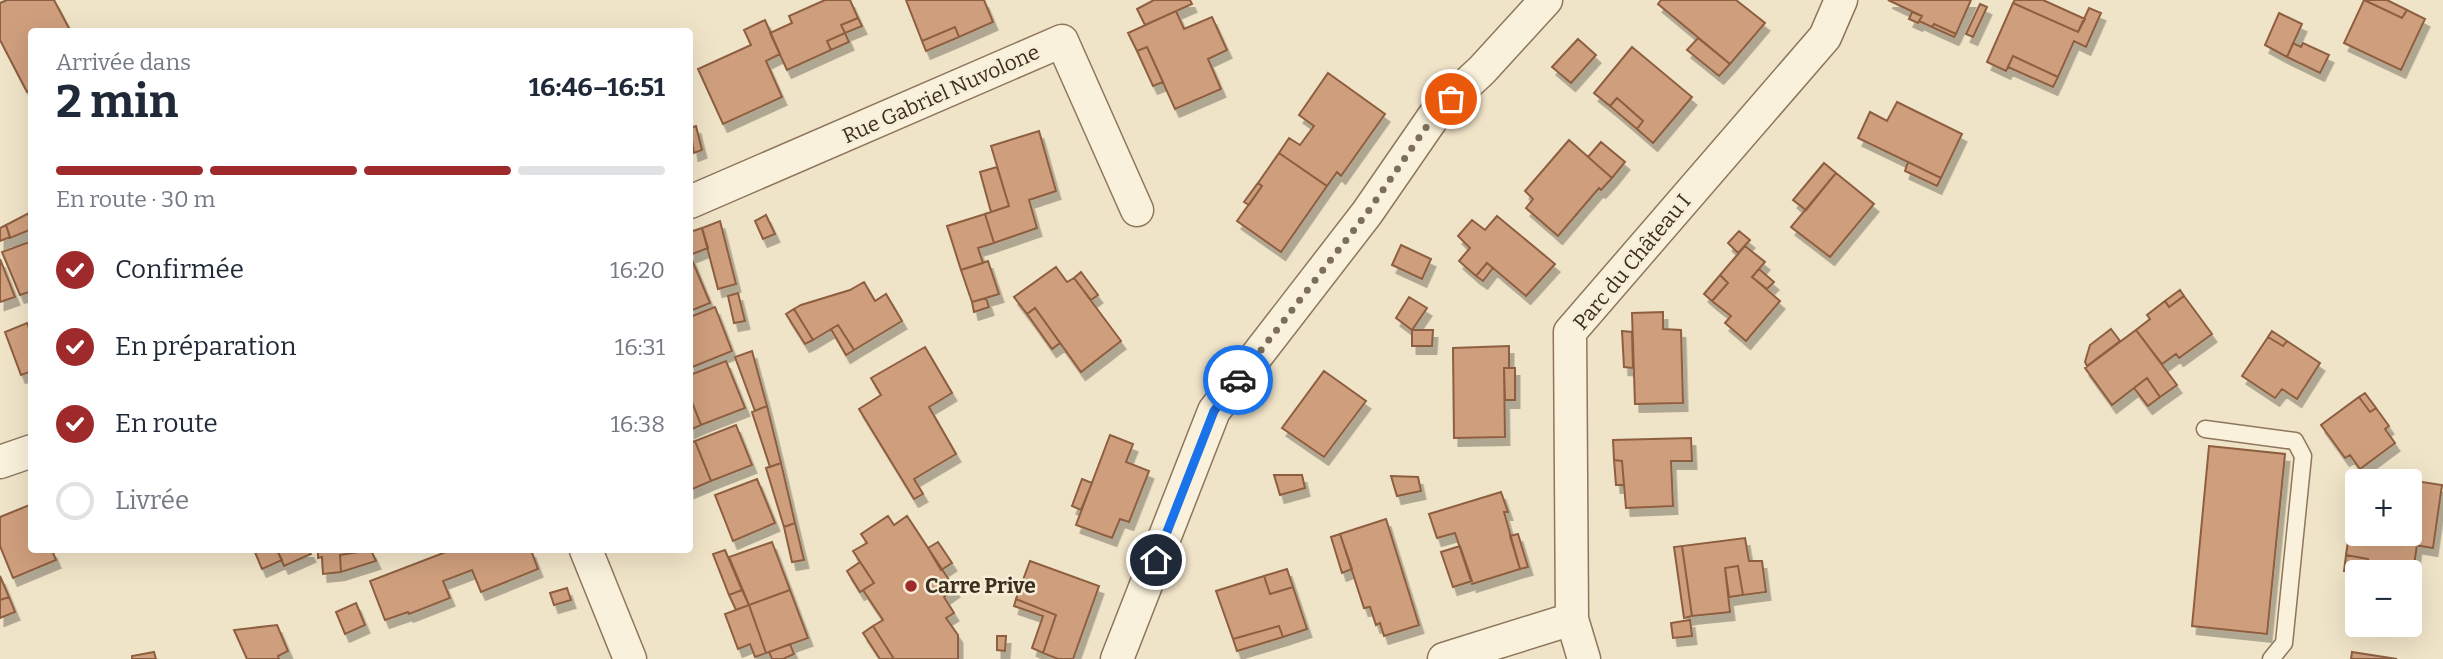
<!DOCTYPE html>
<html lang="fr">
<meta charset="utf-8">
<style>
:root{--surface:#fff;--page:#f6f6f7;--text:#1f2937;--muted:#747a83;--line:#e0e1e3;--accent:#9e2a2b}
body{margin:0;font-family:Bitter,serif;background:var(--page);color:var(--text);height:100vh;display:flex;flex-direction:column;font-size:26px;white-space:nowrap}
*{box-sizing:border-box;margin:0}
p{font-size:23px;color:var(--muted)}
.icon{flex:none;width:38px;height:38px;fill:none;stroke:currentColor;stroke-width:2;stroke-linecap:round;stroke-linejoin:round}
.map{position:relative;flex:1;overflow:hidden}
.details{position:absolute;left:28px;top:28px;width:665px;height:525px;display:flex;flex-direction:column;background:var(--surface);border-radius:7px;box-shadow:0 7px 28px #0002}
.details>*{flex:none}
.buttons{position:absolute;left:2345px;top:469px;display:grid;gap:14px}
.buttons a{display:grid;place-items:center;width:77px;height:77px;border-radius:7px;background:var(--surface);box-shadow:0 7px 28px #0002;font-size:35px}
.pin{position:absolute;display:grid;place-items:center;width:60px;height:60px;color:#fff;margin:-30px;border:4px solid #fff;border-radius:50%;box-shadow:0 2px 7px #0007}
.courier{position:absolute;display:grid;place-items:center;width:70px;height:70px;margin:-35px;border:5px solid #1a73e8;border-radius:50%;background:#fff;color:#222;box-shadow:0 2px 9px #0007}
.headline em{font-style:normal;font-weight:700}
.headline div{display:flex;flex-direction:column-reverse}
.headline{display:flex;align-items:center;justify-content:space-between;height:119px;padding:0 28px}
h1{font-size:46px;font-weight:700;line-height:52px}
.bar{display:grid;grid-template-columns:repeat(4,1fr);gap:10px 7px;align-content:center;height:84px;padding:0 28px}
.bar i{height:9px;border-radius:5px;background:var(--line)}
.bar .active{background:var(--accent)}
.bar p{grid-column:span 4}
ol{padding:0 28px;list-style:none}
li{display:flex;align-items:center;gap:21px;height:77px}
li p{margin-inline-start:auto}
li .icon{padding:7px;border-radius:50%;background:var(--accent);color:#fff;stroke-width:4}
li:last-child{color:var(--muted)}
li i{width:38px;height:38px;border:4px solid var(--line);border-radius:50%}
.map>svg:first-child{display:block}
.building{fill:#cf9f7d;stroke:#8d5f41;stroke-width:2;filter:url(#shadow)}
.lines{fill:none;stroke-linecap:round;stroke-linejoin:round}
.lane-casing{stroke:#8d765c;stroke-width:19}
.street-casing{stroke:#8d765c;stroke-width:35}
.lane{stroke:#faf1dc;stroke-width:16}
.street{stroke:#faf1dc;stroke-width:32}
.done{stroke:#7c6e5b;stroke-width:7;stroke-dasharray:0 12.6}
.route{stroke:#1a73e8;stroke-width:9}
.poi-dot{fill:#9e2a2b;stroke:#f7eed8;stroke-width:2.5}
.labels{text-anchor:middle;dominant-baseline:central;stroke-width:5;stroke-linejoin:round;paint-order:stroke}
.street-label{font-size:21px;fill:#3d2e20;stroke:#f7eed8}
.poi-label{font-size:21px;font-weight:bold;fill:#3d2e20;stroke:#f7eed8;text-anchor:start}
</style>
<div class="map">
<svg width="2443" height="659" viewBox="0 0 2443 659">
<defs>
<filter id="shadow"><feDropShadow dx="4.5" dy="8" stdDeviation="0" flood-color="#0004"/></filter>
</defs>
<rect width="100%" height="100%" fill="#f0e4c8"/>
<path class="building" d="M7 0H54L71 32H32V90L27 92 0 40V3Z
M825 0H850L858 18 841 25 845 33 827 41 831 50 787 70 770 33 792 23 789 16Z
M906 0H984L993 22 959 37 955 27 922 41Z
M1154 0H1190L1192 4 1145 25 1137 9Z
M1661 0H1736L1765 23 1730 64 1658 4Z
M1888 0H1971L1956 34 1934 24 1932 27 1919 21 1922 16Z
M2015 0H2043L2085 19 2078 32 2013 3Z
M2364 0 2402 18 2407 10 2425 19 2401 70 2344 43Z
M2364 0H2387L2407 10 2402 18Z
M2013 3 2078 32 2089 8 2101 13 2086 47 2074 41 2058 77 2013 56 2006 71 1987 62Z
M1980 4 1987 7 1973 37 1966 34Z
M1176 11 1184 29 1212 17 1227 50 1208 59 1221 89 1175 109 1147 47 1137 51 1128 33Z
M1912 12 1922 16 1918 23 1909 19Z
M2279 13 2302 24 2287 57 2265 45Z
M858 18 862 26 845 33 841 25Z
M765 20 780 54 766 61 782 97 723 124 698 69 751 45 744 30Z
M1934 24 1956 34 1954 37 1932 27Z
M955 27 959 37 926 51 922 41Z
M845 33 849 42 831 50 827 41Z
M1698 38 1730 64 1719 76 1687 50Z
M1578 39 1596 55 1571 83 1552 67Z
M2293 43 2301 47 2303 43 2329 55 2320 73 2287 57Z
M1147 47 1163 82 1153 86 1137 51Z
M1632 47 1692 97 1653 143 1637 129 1643 121 1617 98 1610 106 1594 93Z
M2013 56 2058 77 2053 87 2008 67Z
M1328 73 1385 114 1341 176 1337 172 1327 186 1279 153 1289 138 1300 145 1314 126 1299 115Z
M1617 98 1643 121 1637 129 1610 106Z
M1897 102 1962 134 1941 178 1858 138 1870 112 1887 121Z
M696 126 702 150 694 153 690 128Z
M1039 131 1056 191 1029 200 1037 228 994 243 985 214 1009 206 991 146Z
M1569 140 1612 178 1601 190 1599 188 1558 236 1526 208 1533 199 1525 191Z
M1601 142 1625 162 1612 178 1588 157Z
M1279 153 1327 186 1281 252 1237 221 1262 186 1258 183Z
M1908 162 1941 178 1937 186 1905 171Z
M1824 163 1836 173 1806 210 1793 200Z
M997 167 1009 206 991 212 980 172Z
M1836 173 1874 204 1830 257 1791 227Z
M1258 183 1262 186 1249 205 1244 202Z
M29 213 32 229 10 238 6 225Z
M985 214 994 243 978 248 983 263 961 270 947 226Z
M766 215 775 234 763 239 755 221Z
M1497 216 1555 264 1526 296 1487 263 1476 276 1459 261 1470 248 1458 236 1472 220 1485 230Z
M720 221 736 284 718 289 702 228Z
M6 225 10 237 0 241V228Z
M702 228 708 248 690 255V232Z
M1739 231 1750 240 1738 253 1728 243Z
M32 241V291L20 295 2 252Z
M1401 245 1431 259 1422 279 1392 265Z
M1745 246 1765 262 1752 277 1780 301 1746 341 1725 323 1731 316 1712 301 1728 283 1720 275Z
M690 255 710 303 690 311Z
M0 259 15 297 0 302Z
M988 261 999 294 972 302 961 270Z
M1487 263 1493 268 1483 281 1476 276Z
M1056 267 1067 282 1074 278 1121 341 1081 372 1035 308 1027 314 1014 297Z
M1759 269 1774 282 1767 289 1752 277Z
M1081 272 1098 295 1091 300 1074 278Z
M1720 275 1728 283 1712 301 1704 294Z
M864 282 875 301 886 294 902 321 854 350 838 325 813 340 794 309 801 305 850 290Z
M2180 290 2184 296 2169 307 2165 301Z
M738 293 745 321 734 323 728 296Z
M2184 296 2212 334 2179 358 2176 354 2162 364 2136 330 2150 319 2147 315 2165 301 2169 307Z
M1409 297 1427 308 1412 330 1396 318Z
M986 298 989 307 974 312 972 302Z
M715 307 732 351 690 368V317Z
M1035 308 1060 343 1052 349 1027 314Z
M794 309 813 340 805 344 786 314Z
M1663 312V329L1681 330 1683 403 1635 404 1632 313Z
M27 323 32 337V371L21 375 5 332Z
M838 325 854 350 846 355 831 329Z
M2111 329 2120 341 2087 366 2085 362 2090 345Z
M1412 330H1433L1432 346H1412Z
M2136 330 2177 385 2160 397 2147 378 2112 405 2085 368Z
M1622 331 1632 332 1633 368 1624 367Z
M2272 331 2287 341 2283 346 2268 337Z
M2268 337 2283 346 2287 341 2320 363 2297 399 2282 389 2275 398 2242 376Z
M1509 346V368H1504L1505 437 1454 438 1453 348Z
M925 347 952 393 929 407 956 454 914 479 923 494 914 499 859 409 881 395 871 378Z
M752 351 767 406 755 411 735 357Z
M726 361 745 408 701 425 690 397V375Z
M1504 368H1515V400H1505Z
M1324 371 1366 401 1324 457 1282 428Z
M2147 378 2160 397 2148 406 2134 388Z
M2365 393 2376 408 2370 412 2359 397Z
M690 397 701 425 690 430Z
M2359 397 2370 412 2376 408 2389 426 2385 429 2395 443 2360 469 2350 455 2345 458 2321 425Z
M767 406 781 463 770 467 752 412Z
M736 425 752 465 711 481 695 441Z
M1110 435 1133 444 1126 462 1149 471 1129 522 1120 519 1112 538 1076 525Z
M1691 438 1692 461H1671L1673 506 1626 508 1622 461 1614 460 1613 440Z
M695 441 711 481 690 490V443Z
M2209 446 2285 454 2267 634 2192 626Z
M1614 460 1622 461 1624 485H1616Z
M781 463 795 523 784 527 766 468Z
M1274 475H1302L1305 488 1280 495Z
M1391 476 1418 477 1421 491 1397 496Z
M2396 478 2442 485 2433 548 2365 537V534H2410V481H2396Z
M757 479 775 523 733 541 715 495Z
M1082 479 1092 483 1081 510 1072 506Z
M1501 492 1508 512H1504L1520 569 1472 584 1455 533 1437 538 1429 514Z
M32 504V550H52L56 560 13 578 0 546V517Z
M888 516 894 525 907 516 955 589 944 597 954 613 946 618 958 635V659H894L873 626 883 620 863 590 874 583 853 551 867 543 861 534Z
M1386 519 1419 625 1384 636 1380 623 1376 625 1370 607 1364 608 1340 534Z
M795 523 804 560 792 562 784 527Z
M1340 534 1352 569 1342 573 1331 537Z
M1518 534 1528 567 1520 569 1510 536Z
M2349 535 2417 545 2410 592V572H2366L2368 559 2346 555Z
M1745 538 1749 561H1762L1766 592 1743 595 1738 566 1725 568 1730 612 1692 616 1682 546Z
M772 542 790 590 749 605 729 557Z
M938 542 952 563 941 570 928 548Z
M1460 546 1472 581 1453 587 1441 552Z
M1682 546 1692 616 1684 618 1674 547Z
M254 550H277L282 560 262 569Z
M277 550H309L311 554 284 566Z
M318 550H370L340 555 341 572 323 574 322 557 318 558Z
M371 550 376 561 341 572 340 555Z
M451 550H531L538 569 481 592 472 570 443 581 450 598 409 614 408 612 385 620 370 581Z
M725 550 742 590 729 595 713 554Z
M2346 555 2368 559 2366 572 2344 571Z
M1030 561 1099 586 1073 659H1058L1043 653 1056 615 1016 599Z
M860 562 874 583 860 592 847 571Z
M1738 566 1743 595 1729 597 1725 568Z
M1287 569 1293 587 1270 594 1264 576Z
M0 576 9 597 0 600Z
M1264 576 1270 594 1293 587 1307 629 1283 637 1279 626 1233 639 1216 591Z
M567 588 571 600 554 605 550 593Z
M742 590 749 605 736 610 729 595Z
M790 590 808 638 766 653 749 605Z
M9 597 15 612 0 618V600Z
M1016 599 1056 615 1043 653 1032 648 1043 616 1014 606Z
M356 603 365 625 345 634 336 612Z
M749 605 766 653 755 657 750 644 738 649 725 614Z
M1690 620 1692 636 1673 638 1671 623Z
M277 625 288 651 278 656 279 659H247L234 630Z
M873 626 894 659H880L863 633Z
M1279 626 1283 637 1237 651 1233 639Z
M997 636H1006L1005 651 997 650Z
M790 644 794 654 783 659H772L769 652Z
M154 652 156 659H132V656Z
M2352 652 2397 659H2351Z"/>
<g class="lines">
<defs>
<path id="lane" d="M2205 429 2295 441 2303 456 2284 643 2271 659"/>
<path id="street" d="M690 202 1062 41 1137 210
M0 462 32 451
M586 550 630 659
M1117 659 1214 411 1367 213 1436 113 1482 70 1546 0
M1444 659 1572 619
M1584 659 1572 619 1570 332 1825 37 1841 0"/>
</defs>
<use href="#lane" class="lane-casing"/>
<use href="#street" class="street-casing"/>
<use href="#lane" class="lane"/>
<use href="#street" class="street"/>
</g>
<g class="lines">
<path class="done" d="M1238 380 1367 213 1436 113 1451 99"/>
<path class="route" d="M1156 560 1214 411 1238 380"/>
</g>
<circle class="poi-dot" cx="911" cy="586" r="7"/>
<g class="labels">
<g class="street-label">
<text transform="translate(941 94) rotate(-24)">Rue Gabriel Nuvolone</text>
<text transform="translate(1632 262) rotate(-50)">Parc du Château I</text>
</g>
<g class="poi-label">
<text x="925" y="586">Carre Prive</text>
</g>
</g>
</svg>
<div class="buttons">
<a>+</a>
<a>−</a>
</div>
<div class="pin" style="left:1451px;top:99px;background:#ea580c"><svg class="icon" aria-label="bag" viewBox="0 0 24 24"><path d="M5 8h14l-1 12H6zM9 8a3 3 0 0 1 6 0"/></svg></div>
<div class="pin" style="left:1156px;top:560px;background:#1f2937"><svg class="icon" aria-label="home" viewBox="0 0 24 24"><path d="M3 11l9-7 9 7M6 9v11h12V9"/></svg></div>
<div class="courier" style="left:1238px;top:380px"><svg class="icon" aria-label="car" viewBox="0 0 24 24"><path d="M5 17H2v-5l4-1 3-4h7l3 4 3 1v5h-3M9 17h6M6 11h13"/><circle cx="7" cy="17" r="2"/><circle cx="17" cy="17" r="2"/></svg></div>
<section class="details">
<div class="headline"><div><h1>2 min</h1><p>Arrivée dans</p></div><em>16:46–16:51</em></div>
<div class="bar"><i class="active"></i><i class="active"></i><i class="active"></i><i></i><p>En route · 30 m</p></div>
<ol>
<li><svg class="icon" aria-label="check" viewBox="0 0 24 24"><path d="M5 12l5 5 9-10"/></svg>Confirmée<p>16:20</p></li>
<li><svg class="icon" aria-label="check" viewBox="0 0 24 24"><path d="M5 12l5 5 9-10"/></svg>En préparation<p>16:31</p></li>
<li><svg class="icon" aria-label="check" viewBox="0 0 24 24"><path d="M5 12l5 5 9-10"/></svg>En route<p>16:38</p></li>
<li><i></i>Livrée</li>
</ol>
</section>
</div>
